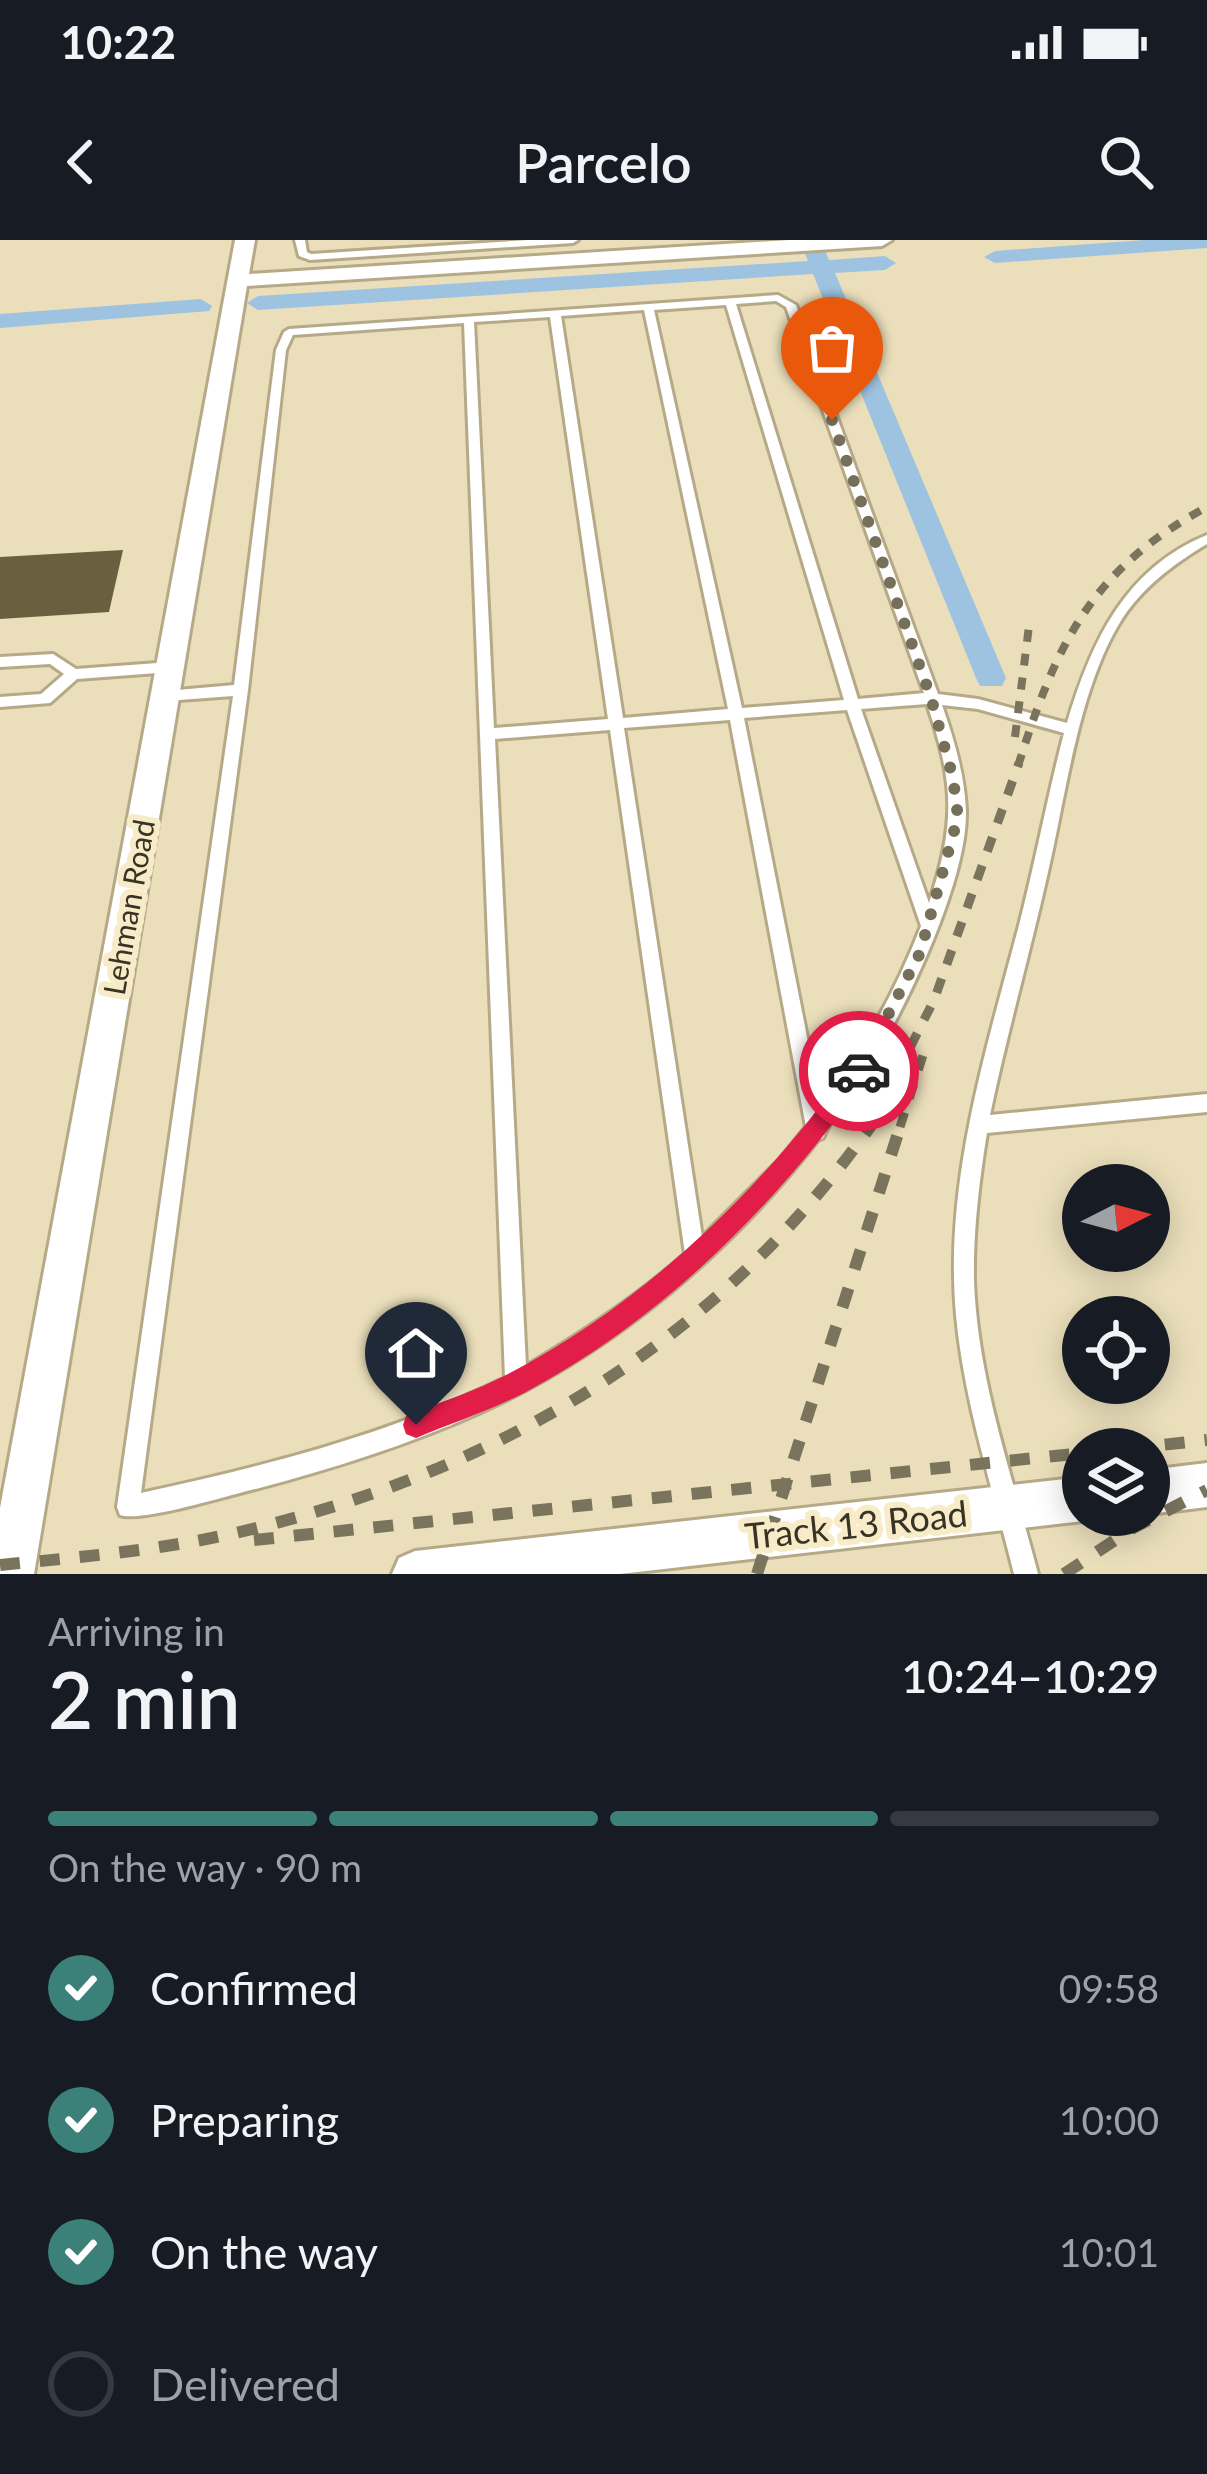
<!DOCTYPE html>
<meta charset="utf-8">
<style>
:root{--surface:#171b24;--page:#20242c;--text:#f1f3f6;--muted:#9ea1a6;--line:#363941;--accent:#3b8179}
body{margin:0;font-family:Lato,sans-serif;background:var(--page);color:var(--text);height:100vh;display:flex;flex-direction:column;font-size:45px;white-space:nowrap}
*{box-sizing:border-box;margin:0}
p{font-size:39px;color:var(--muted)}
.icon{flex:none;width:66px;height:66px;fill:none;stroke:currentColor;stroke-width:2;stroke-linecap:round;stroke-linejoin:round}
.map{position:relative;height:1334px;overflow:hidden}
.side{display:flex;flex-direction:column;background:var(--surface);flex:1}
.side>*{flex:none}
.needle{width:78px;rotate:84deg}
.fabs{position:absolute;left:1062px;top:924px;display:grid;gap:24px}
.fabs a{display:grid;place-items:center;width:108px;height:108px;border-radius:50%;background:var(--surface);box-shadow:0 6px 30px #0003;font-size:60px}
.pin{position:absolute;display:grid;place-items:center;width:102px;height:102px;color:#fff;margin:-123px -51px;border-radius:50% 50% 50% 0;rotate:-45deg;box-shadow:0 0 12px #0007}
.pin .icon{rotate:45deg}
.courier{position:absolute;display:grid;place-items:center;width:120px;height:120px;margin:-60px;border:9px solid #e11d48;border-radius:50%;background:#fff;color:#222;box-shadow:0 3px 15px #0007}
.summary em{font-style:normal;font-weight:600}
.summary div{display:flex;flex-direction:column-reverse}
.summary{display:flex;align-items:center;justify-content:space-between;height:204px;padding:0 48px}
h1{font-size:78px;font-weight:600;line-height:90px}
.bar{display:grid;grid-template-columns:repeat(4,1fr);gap:18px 12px;align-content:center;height:144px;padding:0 48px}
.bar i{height:15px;border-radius:9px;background:var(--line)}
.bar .active{background:var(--accent)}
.bar p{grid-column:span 4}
ol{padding:0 48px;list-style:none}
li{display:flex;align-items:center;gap:36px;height:132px}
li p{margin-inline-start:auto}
li .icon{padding:12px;border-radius:50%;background:var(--accent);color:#fff;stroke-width:4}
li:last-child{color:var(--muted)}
li i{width:66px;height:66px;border:6px solid var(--line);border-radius:50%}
.status{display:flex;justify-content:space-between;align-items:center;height:84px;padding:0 60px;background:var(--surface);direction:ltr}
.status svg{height:33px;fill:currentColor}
header{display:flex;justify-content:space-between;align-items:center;height:156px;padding:0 48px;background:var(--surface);font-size:54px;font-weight:600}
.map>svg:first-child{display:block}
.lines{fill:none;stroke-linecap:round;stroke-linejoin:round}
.canal{fill:#9ec3e0;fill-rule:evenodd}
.building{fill:#6a6040}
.service-casing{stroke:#b5a987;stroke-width:6}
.minor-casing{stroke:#b5a987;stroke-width:6}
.service{fill:#fff;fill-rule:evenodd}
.minor{fill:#fff;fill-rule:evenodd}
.rail-far2{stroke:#7b745d;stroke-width:8;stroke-dasharray:12 12;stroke-linecap:butt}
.rail-far1{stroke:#7b745d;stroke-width:9;stroke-dasharray:15 15;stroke-linecap:butt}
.rail{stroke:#7b745d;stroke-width:12;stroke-dasharray:20 20;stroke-linecap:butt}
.route{fill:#e11d48}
.done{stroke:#766f5a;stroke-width:12;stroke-dasharray:0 21.6}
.labels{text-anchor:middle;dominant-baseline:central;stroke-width:12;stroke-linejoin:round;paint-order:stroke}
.street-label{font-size:30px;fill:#373325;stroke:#f8ecc8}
.near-street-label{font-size:36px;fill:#373325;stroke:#f8ecc8}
</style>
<div class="status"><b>10:22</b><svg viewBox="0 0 49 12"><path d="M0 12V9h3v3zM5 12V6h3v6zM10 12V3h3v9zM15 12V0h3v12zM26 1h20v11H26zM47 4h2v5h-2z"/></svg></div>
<header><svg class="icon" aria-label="back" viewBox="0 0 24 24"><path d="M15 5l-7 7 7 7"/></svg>Parcelo<svg class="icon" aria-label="search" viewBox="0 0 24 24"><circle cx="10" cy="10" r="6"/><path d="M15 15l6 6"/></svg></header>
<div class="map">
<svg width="1207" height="1334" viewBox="0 0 1207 1334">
<rect width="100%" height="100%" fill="#ebdfbb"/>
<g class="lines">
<path class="canal" d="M799 0H821L829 20 885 16 896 23 885 30 835 33 1006 438 1002 446H980L976 438 813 34 258 70 247 63 258 56 808 21Z
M1144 0H1207V8L995 23 984 17 995 11Z
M201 59 212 66 209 71 0 88V74Z"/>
</g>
<path class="building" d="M123 310 109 372 0 379V317Z"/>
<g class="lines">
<defs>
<path id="service" d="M295 0H305L307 12 311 14 528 0H578L573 3 310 20 299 16Z
M778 55 796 65 938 454 978 459 1067 483C1091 403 1124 329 1207 295V304C1173 324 1139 350 1119 384 1078 453 1066 554 1048 632 1030 713 1007 793 990 875L1207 854V872L987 893C979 942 973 992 974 1042 978 1142 1013 1238 1038 1334H1014C993 1249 964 1163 956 1075 944 944 985 814 1018 689 1035 624 1047 558 1064 493L978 469 942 465C954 499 965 536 966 572 967 640 908 763 873 821 858 846 833 873 823 898L818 900C728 1015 612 1113 479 1173 401 1208 319 1233 236 1254 213 1260 138 1282 120 1275L117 1267 233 456 166 461 159 456 166 451 234 445 276 110 284 92 289 89ZM776 61 786 67 924 453 858 459 736 64ZM726 65 844 460 742 468 654 70ZM644 70 728 469 623 478 561 76ZM550 77 608 479 494 488 474 82ZM464 83 505 1138C390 1194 266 1226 141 1253L248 450 286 110 293 95ZM927 464C954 543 956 583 929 663L861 469ZM847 470 921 686C896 751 862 811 821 868L744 478ZM730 480 806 887 780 919 702 997 624 488ZM610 490 685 1014C636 1057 582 1093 526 1126L495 499Z
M53 414 76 429 171 422 178 427 171 432 77 439 50 463 0 467V457L41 454 64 434 50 424 0 427V417Z"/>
<path id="minor" d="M235 0H255L249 34 789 0H892L882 6 247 46 34 1334H0V1268Z
M1207 1223V1267L1149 1274V1230Z
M1083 1237V1275H1099L1083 1281 620 1334H392L399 1318 415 1311Z"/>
</defs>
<use href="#service" class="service-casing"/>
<use href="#minor" class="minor-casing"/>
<use href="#service" class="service"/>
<use href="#minor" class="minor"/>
<path class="rail-far2" d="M1015 497 1030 378
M1018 526C1056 405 1090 330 1207 267"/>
<path class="rail-far1" d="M870 887 934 760 1019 523
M900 887 924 812"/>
<path class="rail" d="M1125 1209 1207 1200
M254 1300 1083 1213
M0 1325C81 1317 164 1310 244 1291 500 1230 719 1101 872 884
M757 1334 901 884
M1064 1334 1133 1288 1207 1250"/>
</g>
<path class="route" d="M859 821 870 831 867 837C778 964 664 1078 526 1152 491 1170 452 1183 416 1198L406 1194 403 1185 406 1176C440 1162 476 1151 508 1134 646 1062 762 949 852 824Z"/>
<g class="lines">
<path class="done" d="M832 180 931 458 953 538 958 577 920 713 859 831"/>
</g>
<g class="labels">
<g class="street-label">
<text transform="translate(128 667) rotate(-80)">Lehman Road</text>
</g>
<g class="near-street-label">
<text transform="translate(856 1284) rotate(-6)">Track 13 Road</text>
</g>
</g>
</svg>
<div class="fabs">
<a><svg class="needle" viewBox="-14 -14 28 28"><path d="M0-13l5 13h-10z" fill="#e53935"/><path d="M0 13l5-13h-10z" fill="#9ea1a6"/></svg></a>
<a><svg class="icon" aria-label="locate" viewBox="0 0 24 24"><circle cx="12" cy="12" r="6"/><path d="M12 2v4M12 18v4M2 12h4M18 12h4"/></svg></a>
<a><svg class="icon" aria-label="layers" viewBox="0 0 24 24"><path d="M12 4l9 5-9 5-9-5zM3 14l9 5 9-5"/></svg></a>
</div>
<div class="pin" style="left:832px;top:180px;background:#ea580c"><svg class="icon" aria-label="bag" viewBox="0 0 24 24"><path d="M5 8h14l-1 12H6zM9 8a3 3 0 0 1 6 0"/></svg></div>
<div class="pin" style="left:416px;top:1185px;background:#1f2937"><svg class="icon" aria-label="home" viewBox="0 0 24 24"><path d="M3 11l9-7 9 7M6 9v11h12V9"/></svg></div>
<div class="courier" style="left:859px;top:831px"><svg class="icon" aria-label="car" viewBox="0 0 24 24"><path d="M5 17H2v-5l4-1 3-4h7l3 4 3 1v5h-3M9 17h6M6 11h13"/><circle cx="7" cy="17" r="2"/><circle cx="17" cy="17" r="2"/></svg></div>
</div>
<section class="side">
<div class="summary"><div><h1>2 min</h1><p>Arriving in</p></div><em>10:24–10:29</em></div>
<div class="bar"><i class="active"></i><i class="active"></i><i class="active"></i><i></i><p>On the way · 90 m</p></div>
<ol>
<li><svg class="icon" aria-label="check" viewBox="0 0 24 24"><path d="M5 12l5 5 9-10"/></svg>Confirmed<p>09:58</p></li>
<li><svg class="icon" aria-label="check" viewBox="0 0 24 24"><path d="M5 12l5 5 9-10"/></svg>Preparing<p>10:00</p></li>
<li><svg class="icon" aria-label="check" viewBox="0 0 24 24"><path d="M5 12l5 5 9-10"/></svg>On the way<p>10:01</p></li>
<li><i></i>Delivered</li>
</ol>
</section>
